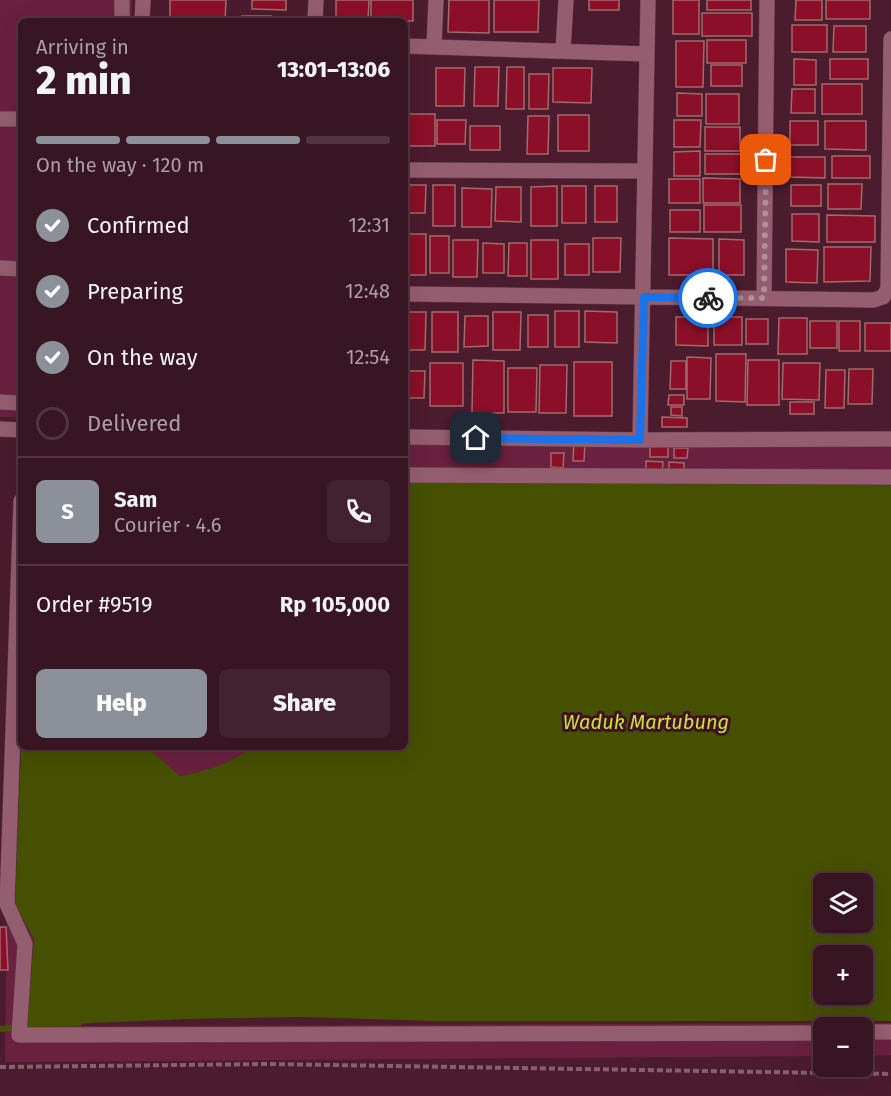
<!DOCTYPE html>
<meta charset="utf-8">
<style>
:root{--surface:#381522;--page:#43222f;--text:#f1f3f6;--muted:#ab9fa5;--line:#523440;--accent:#8c9099}
body{margin:0;font-family:"Fira Sans",sans-serif;background:var(--page);color:var(--text);height:100vh;display:flex;flex-direction:column;font-size:22px;white-space:nowrap}
*{box-sizing:border-box;margin:0}
p{font-size:20px;color:var(--muted)}
.icon{flex:none;width:33px;height:33px;fill:none;stroke:currentColor;stroke-width:2;stroke-linecap:round;stroke-linejoin:round}
.map{position:relative;flex:1;overflow:hidden}
.side{position:absolute;left:18px;top:18px;width:390px;height:732px;display:flex;flex-direction:column;background:var(--surface);border-radius:9px;box-shadow:0 6px 24px #0002,0 0 0 2px var(--line)}
.side>*{flex:none}
.buttons{position:absolute;left:813px;top:873px;display:grid;gap:12px}
.buttons a{display:grid;place-items:center;width:60px;height:60px;border-radius:9px;background:var(--surface);box-shadow:0 6px 24px #0002,0 0 0 2px var(--line);font-size:30px}
.pin{position:absolute;display:grid;place-items:center;width:51px;height:51px;color:#fff;margin:-26px;border-radius:12px;box-shadow:0 3px 9px #0006}
.courier{position:absolute;display:grid;place-items:center;width:60px;height:60px;margin:-30px;border:4px solid #1a73e8;border-radius:50%;background:#fff;color:#222;box-shadow:0 2px 8px #0007}
.headline em{font-style:normal;font-weight:800}
.headline div{display:flex;flex-direction:column-reverse}
.headline{display:flex;align-items:center;justify-content:space-between;height:102px;padding:0 18px}
h1{font-size:39px;font-weight:800;line-height:45px}
.bar{display:grid;grid-template-columns:repeat(4,1fr);gap:9px 6px;align-content:center;height:72px;padding:0 18px}
.bar i{height:8px;border-radius:4px;background:var(--line)}
.bar .current{background:var(--accent)}
.bar p{grid-column:span 4}
.line{display:flex;align-items:center;gap:15px;padding:0 18px;border-top:2px solid var(--line)}
.line div{flex:1}
.round{display:grid;place-items:center;flex:none;width:63px;height:63px;border-radius:9px;background:var(--page)}
ol{padding:0 18px;list-style:none}
li{display:flex;align-items:center;gap:18px;height:66px}
li p{margin-inline-start:auto}
li .icon{padding:6px;border-radius:50%;background:var(--accent);color:#fff;stroke-width:4}
li:last-child{color:var(--muted)}
li i{width:33px;height:33px;border:3px solid var(--line);border-radius:50%}
.cta{display:flex;gap:12px;margin-top:auto;padding:12px 18px}
.cta a{flex:1;height:69px;border-radius:9px;background:var(--accent);color:#fff;font-size:24px;font-weight:800;line-height:69px;text-align:center}
.cta a+a{background:var(--page);color:var(--text)}
.map>svg:first-child{display:block}
.green{fill:#6a203f}
.water{fill:#465003;fill-rule:evenodd}
.lines{fill:none;stroke-linecap:round;stroke-linejoin:round}
.stream{stroke:#465003;stroke-width:6}
.building{fill:#8b0f29;stroke:#a36a6b;stroke-width:1.5}
.minor-casing{stroke:#633b4c;stroke-width:16}
.path{stroke:#885f6d;stroke-width:4;stroke-dasharray:6 3;stroke-linecap:butt}
.minor{stroke:#945e70;stroke-width:15}
.done{stroke:#b28e9a;stroke-width:6;stroke-dasharray:0 10.8}
.route{stroke:#1a73e8;stroke-width:8}
.labels{text-anchor:middle;dominant-baseline:central;stroke-width:6;stroke-linejoin:round;paint-order:stroke}
.water-label{font-size:20px;font-style:italic;fill:#cae339;stroke:#3f1225}
</style>
<div class="map">
<svg width="891" height="1096" viewBox="0 0 891 1096">
<rect width="100%" height="100%" fill="#4b1c2e"/>
<path class="green" d="M0 0H132V21H21V418L0 417Z
M891 436V485L405 479V440Z
M147 747H251C232 764 204 771 180 776Z
M7 904H15L34 939 27 1026 891 1023V1055L863 1056 862 1028H824L823 1056 5 1062Z"/>
<path class="water" d="M405 480 891 481V1021H431L304 1017 186 1019 27 1026 34 939 15 904 21 747H147L180 776C204 771 232 764 251 747H405ZM824 884H862V922H824ZM824 956H862V994H824Z"/>
<g class="lines">
<path class="stream" d="M0 1029 79 1023"/>
</g>
<path class="building" d="M170 0H226L225 21H170Z
M252 0H286V10L252 9Z
M336 0H369L368 21H336Z
M371 0H413V21H371Z
M449 0H489V33L448 32Z
M494 0H539L538 32H494Z
M589 0H619V10H589Z
M673 0H699V34H673Z
M707 0H751V10H707Z
M796 0H822V20H795Z
M826 0H870V19H826Z
M702 13H752V36H702Z
M242 16H271V21H242Z
M792 25H827V52H792Z
M834 26H866V52H833Z
M707 40H746V63H707Z
M676 41H704L703 87H676Z
M794 59 816 60V85H794Z
M830 59H868V79H830Z
M711 65H742V86H711Z
M475 67H499L498 106H474Z
M507 67H524V109H506Z
M436 68H465L464 106H436Z
M553 68H592L591 103 553 102Z
M529 74H549L548 109H529Z
M822 84H862V114H822Z
M792 89H815V113H791Z
M677 93 702 94V116H677Z
M706 94H739V124H706Z
M405 114H435V146H405Z
M558 115H589V151H558Z
M528 116H549L548 154H527Z
M437 120H466L465 144H437Z
M674 120H701L700 147H674Z
M790 121H818V145H790Z
M825 121H866V150L825 149Z
M470 126H500V150H470Z
M705 127H740V151H705Z
M700 151V176H674V152Z
M705 154H744V174H705Z
M832 156H870V178H832Z
M790 157H825V178L790 177Z
M703 178 740 179V203H703Z
M669 179H700V203H669Z
M828 184H862L861 209H828Z
M405 185H426L425 213H405Z
M433 185H455V226H433Z
M791 185H821V206H791Z
M557 186V226H531V187Z
M562 186H586V223H562Z
M595 186H617V222H595Z
M496 187H521V222L495 221Z
M462 188 492 189 491 227H462Z
M704 205H741V232H704Z
M670 210H700V232H670Z
M792 214H819V242L792 241Z
M827 215 875 216V242H827Z
M405 234H426V275H405Z
M430 236H449V273H430Z
M593 238H621L620 272H593Z
M669 238 713 239V275H669Z
M719 239 744 240V275H719Z
M453 240H478L477 277H453Z
M531 240H558V279H531Z
M483 243 504 244V273H483Z
M509 243H527V276H508Z
M565 244H589V275H565Z
M824 247H871L870 281 824 282Z
M786 249 818 250 817 283 786 282Z
M555 311H579V347H555Z
M585 311 617 312V343L585 342Z
M405 312H426L425 350H405Z
M432 312H458V352H432Z
M493 312H521L520 350H493Z
M528 315H548V347H528Z
M465 316H488V346L464 347Z
M676 317H708V346L676 345Z
M714 317H742V345H714Z
M779 318H807V354H778Z
M746 319H768V344H746Z
M810 321H837V348H810Z
M839 321H860V351H839Z
M865 323H891V351H865Z
M716 354H746L745 402 716 401Z
M687 357 711 358 710 399H687Z
M473 360 504 361V413H472Z
M748 360H779V405H747Z
M671 361H686V389H670Z
M574 362H612V416H574Z
M430 363H463V406H430Z
M783 363H820L819 400 782 399Z
M540 365H567L566 413H539Z
M508 368H537L536 412H508Z
M849 369H873L872 404H848Z
M826 370H845L844 408H825Z
M405 371H425L424 398H405Z
M669 395H684V405H668Z
M790 402H814V414H790Z
M671 407H682V416L671 415Z
M662 417 687 418V427H662Z
M574 441H585L584 461H573Z
M650 446H668V457H650Z
M674 448H688L687 458H674Z
M551 453H564L563 468 551 467Z
M646 461 663 462 662 474H646Z
M669 462 684 463V476H669Z
M0 927H6L8 970H0Z"/>
<g class="lines">
<defs>
<path id="minor" d="M122 21V0
M142 21 143 0
M315 21 316 0
M405 46 647 54
M434 46 436 0
M563 51 566 0
M0 119H21
M405 170 645 171
M0 268 21 269
M405 294 874 300 883 297 888 289 891 39
M764 298 767 0
M0 402 21 403
M0 429 21 430
M405 437 640 440 891 439
M640 440 648 0
M405 475 891 477
M21 501 7 904 25 944 19 1035 824 1033
M862 1032H891"/>
</defs>
<use href="#minor" class="minor-casing"/>
<path class="path" d="M0 1067 269 1064 891 1074"/>
<use href="#minor" class="minor"/>
</g>
<g class="lines">
<path class="done" d="M708 298H764L766 160"/>
<path class="route" d="M476 438 640 440 644 297 708 298"/>
</g>
<g class="labels">
<g class="water-label">
<text x="646" y="722">Waduk Martubung</text>
</g>
</g>
</svg>
<div class="buttons">
<a><svg class="icon" aria-label="layers" viewBox="0 0 24 24"><path d="M12 4l9 5-9 5-9-5zM3 14l9 5 9-5"/></svg></a>
<a>+</a>
<a>−</a>
</div>
<div class="pin" style="left:766px;top:160px;background:#ea580c"><svg class="icon" aria-label="bag" viewBox="0 0 24 24"><path d="M5 8h14l-1 12H6zM9 8a3 3 0 0 1 6 0"/></svg></div>
<div class="pin" style="left:476px;top:438px;background:#1f2937"><svg class="icon" aria-label="home" viewBox="0 0 24 24"><path d="M3 11l9-7 9 7M6 9v11h12V9"/></svg></div>
<div class="courier" style="left:708px;top:298px"><svg class="icon" aria-label="bike" viewBox="0 0 24 24"><circle cx="6" cy="16" r="4"/><circle cx="18" cy="16" r="4"/><path d="M6 16l4-8h5l3 8M10 8l3 8H6M13 5h3"/></svg></div>
<section class="side">
<div class="headline"><div><h1>2 min</h1><p>Arriving in</p></div><em>13:01–13:06</em></div>
<div class="bar"><i class="current"></i><i class="current"></i><i class="current"></i><i></i><p>On the way · 120 m</p></div>
<ol>
<li><svg class="icon" aria-label="check" viewBox="0 0 24 24"><path d="M5 12l5 5 9-10"/></svg>Confirmed<p>12:31</p></li>
<li><svg class="icon" aria-label="check" viewBox="0 0 24 24"><path d="M5 12l5 5 9-10"/></svg>Preparing<p>12:48</p></li>
<li><svg class="icon" aria-label="check" viewBox="0 0 24 24"><path d="M5 12l5 5 9-10"/></svg>On the way<p>12:54</p></li>
<li><i></i>Delivered</li>
</ol>
<div class="line" style="height:108px"><b class="round" style="background:var(--accent);color:#fff">S</b><div><b>Sam</b><p>Courier · 4.6</p></div><a class="round"><svg class="icon" aria-label="phone" viewBox="0 0 24 24"><path d="M5 4h4l2 5-3 2q2 4 5 5l2-3 5 2v4C11 20 4 13 5 4z"/></svg></a></div>
<div class="line" style="height:78px"><div>Order #9519</div><b>Rp 105,000</b></div>
<div class="cta"><a>Help</a><a>Share</a></div>
</section>
</div>
